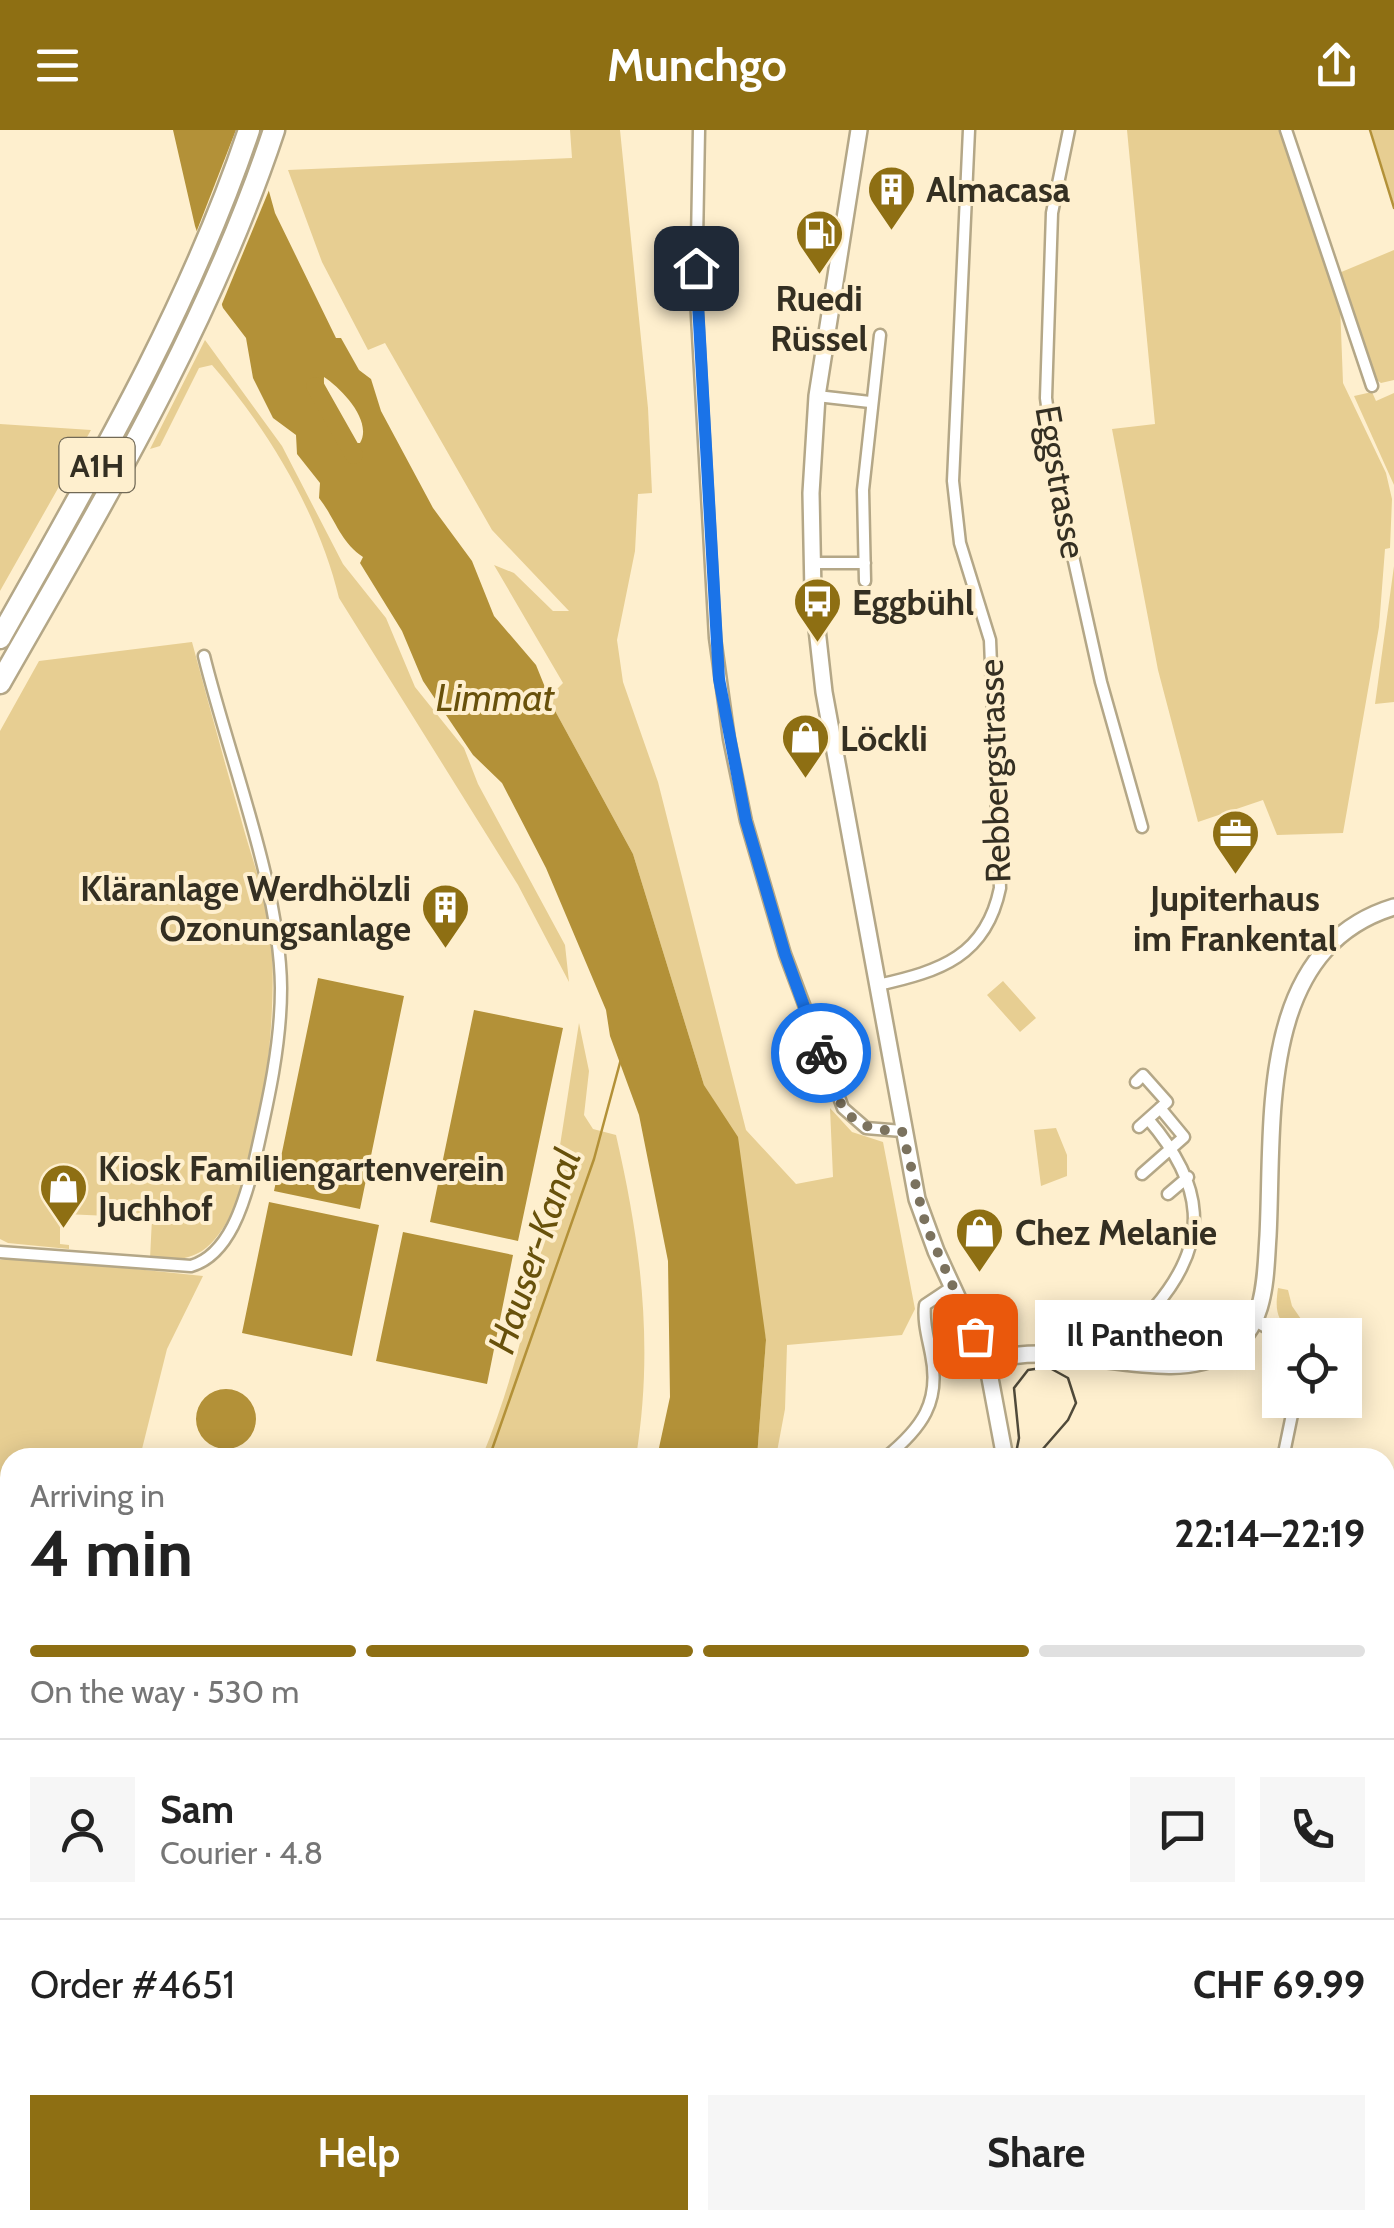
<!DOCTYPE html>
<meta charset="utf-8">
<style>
:root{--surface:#fff;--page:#f6f6f6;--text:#222;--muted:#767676;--line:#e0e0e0;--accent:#8e6f13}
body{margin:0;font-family:Cabin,sans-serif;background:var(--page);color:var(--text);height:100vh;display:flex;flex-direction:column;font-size:38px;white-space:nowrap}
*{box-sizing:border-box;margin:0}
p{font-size:32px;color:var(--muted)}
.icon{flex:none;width:55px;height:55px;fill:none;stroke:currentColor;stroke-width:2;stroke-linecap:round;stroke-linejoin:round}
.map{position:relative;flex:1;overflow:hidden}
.side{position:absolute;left:0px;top:1318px;width:1395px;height:782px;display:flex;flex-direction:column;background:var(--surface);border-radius:30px 30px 0 0;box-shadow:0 5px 25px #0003}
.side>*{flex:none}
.buttons{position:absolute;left:1262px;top:1188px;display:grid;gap:20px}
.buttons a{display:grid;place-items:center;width:100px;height:100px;border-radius:0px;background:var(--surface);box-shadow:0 5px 25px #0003;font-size:50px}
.pin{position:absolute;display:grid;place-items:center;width:85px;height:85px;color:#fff;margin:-42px;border-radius:20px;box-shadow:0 5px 15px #0006}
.courier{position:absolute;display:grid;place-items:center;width:100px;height:100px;margin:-50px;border:8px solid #1a73e8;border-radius:50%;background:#fff;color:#222;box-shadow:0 2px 12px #0007}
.bubble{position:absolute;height:70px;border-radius:0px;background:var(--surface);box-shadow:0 5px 25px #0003;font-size:32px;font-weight:700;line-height:70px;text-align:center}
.head em{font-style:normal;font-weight:700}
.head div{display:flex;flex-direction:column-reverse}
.head{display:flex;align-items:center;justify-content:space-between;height:170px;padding:0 30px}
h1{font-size:65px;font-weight:700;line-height:75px}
.bar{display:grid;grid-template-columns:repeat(4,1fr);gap:15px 10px;align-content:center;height:120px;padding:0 30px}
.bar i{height:12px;border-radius:8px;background:var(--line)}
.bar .current{background:var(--accent)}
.bar p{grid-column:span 4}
.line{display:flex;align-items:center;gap:25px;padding:0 30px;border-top:2px solid var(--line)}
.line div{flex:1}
.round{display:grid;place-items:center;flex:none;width:105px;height:105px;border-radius:0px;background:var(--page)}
.primary-button{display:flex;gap:20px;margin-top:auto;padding:20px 30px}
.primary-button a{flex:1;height:115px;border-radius:0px;background:var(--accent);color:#fff;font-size:40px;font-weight:700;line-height:115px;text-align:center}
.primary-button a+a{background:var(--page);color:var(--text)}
header{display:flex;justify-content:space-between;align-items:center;height:130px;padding:0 30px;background:var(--accent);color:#fff;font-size:45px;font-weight:700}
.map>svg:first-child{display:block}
.green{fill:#e7ce92}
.water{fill:#b39138;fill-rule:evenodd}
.pier{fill:#feefce}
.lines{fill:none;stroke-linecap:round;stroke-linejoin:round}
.stream{stroke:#b39138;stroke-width:2.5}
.river{stroke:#b39138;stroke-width:18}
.street-casing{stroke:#b4a787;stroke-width:15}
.secondary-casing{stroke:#b4a787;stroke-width:20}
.highway-casing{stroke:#b4a787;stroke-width:25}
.street{stroke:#fff;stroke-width:10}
.secondary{stroke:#fff;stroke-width:15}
.highway{stroke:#fff;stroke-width:20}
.tram{stroke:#504a3a;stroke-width:2.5}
.done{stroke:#7b725e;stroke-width:10;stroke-dasharray:0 18}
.route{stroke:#1a73e8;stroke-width:12}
.labels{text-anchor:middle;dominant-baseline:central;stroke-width:8;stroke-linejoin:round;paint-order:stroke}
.shield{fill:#feefce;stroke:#716956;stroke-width:2.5}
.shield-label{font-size:32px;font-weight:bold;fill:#342f22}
.poi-label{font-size:35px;font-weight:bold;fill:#342f22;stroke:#feefce;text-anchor:start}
.street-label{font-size:35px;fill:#342f22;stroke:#feefce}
.water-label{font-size:38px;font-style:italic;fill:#68510b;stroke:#feefce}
</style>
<header><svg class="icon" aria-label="menu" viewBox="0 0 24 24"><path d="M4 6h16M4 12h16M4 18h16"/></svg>Munchgo<svg class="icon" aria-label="share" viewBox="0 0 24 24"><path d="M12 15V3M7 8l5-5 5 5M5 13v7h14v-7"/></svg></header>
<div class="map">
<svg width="1394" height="2098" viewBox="0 0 1394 2098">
<rect width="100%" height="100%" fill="#feefce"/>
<path class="green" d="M570 0H620L648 278 652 363 638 364 635 421 617 510 623 552 658 652 746 1000 796 1054 833 1047 830 978 852 1002 883 1012 915 1179 902 1205 787 1215 785 1279 776 1327H757L766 1210 720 981 704 955 633 724 553 577 550 566 563 553 494 435 514 443 553 481H569L492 400 385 213 368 220 322 132 288 40 572 28Z
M1127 0H1283L1340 174 1343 253 1386 343 1392 369 1390 418 1385 419 1379 497 1343 703 1277 705 1263 670 1198 692 1158 540 1112 299 1155 294Z
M1371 0H1394V75Z
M1394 120V250L1381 253 1374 248 1339 143Z
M205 210 282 316 343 434 386 488 415 557 464 618 478 654 565 815 569 852 518 755 339 468C319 384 268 299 212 235L199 238 160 316 150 319Z
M1372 262 1376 271 1394 263V355L1354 266Z
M0 294 91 300 0 461Z
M1394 436V572L1375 574Z
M192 512C208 571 224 631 241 689 251 726 265 763 270 800 280 869 263 1081 202 1121 186 1131 168 1130 150 1129L152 1088 65 1084 60 1092V1114L69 1115V1119L8 1113 0 1109V601L39 531Z
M1003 851 1036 888 1020 902 987 865Z
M579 893 589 941 584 985 593 999 616 1005C641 1114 654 1216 636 1327H482C538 1191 556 1038 579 893Z
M1056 998 1067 1025V1046L1041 1056 1034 1000Z
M19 1127 203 1146 167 1219 140 1327 10 1328V1482L0 1481V1130Z
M1278 1158 1288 1160 1292 1176 1312 1205H1292C1276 1188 1275 1180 1278 1158Z
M0 1829 10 1830 5 1958 10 2094 12 2090H63L58 2098 0 2097Z
M309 2090H470L468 2098H305Z"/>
<path class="water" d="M173 0H252L275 83 336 208H341L359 240 371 249 381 281 433 378 472 431 494 486 536 535 553 577 633 724 704 955 738 1007 766 1210 757 1327H657L670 1267 668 1131 639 985 610 906 606 880 546 738 502 653 473 625 423 551 402 501 360 433 363 427C340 412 335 388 319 368L320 353 297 324 296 305 273 288 253 248 246 208 223 178 195 96ZM324 247C342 259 373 291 360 313H351C332 294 323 274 324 247Z
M318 848 404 866 360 1079 274 1061Z
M474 880 563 898 518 1111 430 1092Z
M269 1072 379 1095 352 1226 242 1203Z
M403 1102 513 1125 487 1254 376 1231Z
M196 1289a30 30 0 1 1 60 0a30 30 0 1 1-60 0Z"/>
<path class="pier" d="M236 0H258L272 53 219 181 194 108Z"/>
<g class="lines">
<path class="stream" d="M1370 0 1394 78
M489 1328 594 1029 621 929
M1385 1717 1394 1718
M21 2090 22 2098"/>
<path class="river" d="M315 256 354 325"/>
<defs>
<path id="street" d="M699 0 696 168 715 508 729 609 746 691 785 824 843 978 866 998 902 1001
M1069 0 1052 83 1046 268 1058 359 1101 552 1142 697
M1286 0 1372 256
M817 266 870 272
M812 433H865
M865 451 863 360 880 205
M878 855C941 841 986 826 1000 758L990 510 960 413 953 351 969 0
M1136 952 1143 945 1167 972 1139 997
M1142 1044 1184 1007 1160 978
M1168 1064 1188 1047
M0 1122 191 1136C229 1125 244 1073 253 1038 266 980 281 919 281 858 280 755 229 628 204 526
M1255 1191 1280 1205
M1120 1229C1123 1206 1140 1195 1154 1178 1212 1111 1204 1054 1148 989
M885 1328C922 1298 941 1272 931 1224 928 1208 923 1192 925 1175L952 1157
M1283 1328 1295 1270
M1385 1435 1394 1394
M1385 2031 1394 2022
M634 2098 638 2090
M1170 2098 1171 2090
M1351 2098 1353 2090"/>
<path id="secondary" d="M859 0 817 266 811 363 813 463 824 562 917 1069 936 1121 987 1232 1005 1328
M987 1232C1062 1205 1166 1259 1226 1222 1267 1197 1265 1148 1268 1106 1274 991 1256 819 1394 777
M941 2090 942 2098
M758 2098 760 2090"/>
<path id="highway" d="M0 508C92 344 189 179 249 0
M0 553C102 374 209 196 274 0"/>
</defs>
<use href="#street" class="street-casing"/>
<use href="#secondary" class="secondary-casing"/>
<use href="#highway" class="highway-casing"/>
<use href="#street" class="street"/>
<use href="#secondary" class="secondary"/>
<use href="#highway" class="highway"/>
<path class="tram" d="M1015 1328 1019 1308 1014 1258 1028 1240 1048 1237 1068 1248 1076 1273 1068 1290 1035 1328
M938 2090 939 2098"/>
</g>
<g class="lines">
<path class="done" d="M821 923C840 973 841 1001 902 1001L926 1096 975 1206"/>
<path class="route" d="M696 138 719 549 746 691 785 824 821 923"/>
</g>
<defs>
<symbol id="building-pin" viewBox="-11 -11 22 30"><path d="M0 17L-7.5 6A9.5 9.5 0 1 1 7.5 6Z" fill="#8e6f13" stroke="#feefce"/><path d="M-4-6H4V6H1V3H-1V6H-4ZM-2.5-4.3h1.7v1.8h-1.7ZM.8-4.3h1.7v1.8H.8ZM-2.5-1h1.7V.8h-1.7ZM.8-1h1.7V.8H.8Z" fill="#fff"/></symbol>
<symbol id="fuel-pin" viewBox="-11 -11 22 30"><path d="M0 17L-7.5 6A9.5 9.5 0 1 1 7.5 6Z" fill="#8e6f13" stroke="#feefce"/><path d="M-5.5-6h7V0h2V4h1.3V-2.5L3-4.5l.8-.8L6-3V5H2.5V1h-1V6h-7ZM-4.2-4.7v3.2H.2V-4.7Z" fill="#fff"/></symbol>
<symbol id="bus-pin" viewBox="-11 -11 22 30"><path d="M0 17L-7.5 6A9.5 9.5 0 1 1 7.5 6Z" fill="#8e6f13" stroke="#feefce"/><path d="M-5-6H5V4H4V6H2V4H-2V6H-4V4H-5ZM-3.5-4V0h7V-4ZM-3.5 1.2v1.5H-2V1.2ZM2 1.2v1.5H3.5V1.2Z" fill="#fff"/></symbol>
<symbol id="shop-pin" viewBox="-11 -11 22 30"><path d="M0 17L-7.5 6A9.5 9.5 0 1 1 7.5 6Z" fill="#8e6f13" stroke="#feefce"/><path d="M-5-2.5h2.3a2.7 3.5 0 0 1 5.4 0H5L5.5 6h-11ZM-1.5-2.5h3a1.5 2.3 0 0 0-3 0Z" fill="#fff"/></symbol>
<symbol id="office-pin" viewBox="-11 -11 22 30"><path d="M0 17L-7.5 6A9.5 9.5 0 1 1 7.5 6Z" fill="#8e6f13" stroke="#feefce"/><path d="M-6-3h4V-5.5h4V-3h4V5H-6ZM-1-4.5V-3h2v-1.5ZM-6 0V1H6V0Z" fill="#fff"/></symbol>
</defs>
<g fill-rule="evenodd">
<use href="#building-pin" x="864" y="32" width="55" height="75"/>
<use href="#fuel-pin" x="792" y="76" width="55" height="75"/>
<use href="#bus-pin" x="790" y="444" width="55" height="75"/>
<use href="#shop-pin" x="778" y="580" width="55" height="75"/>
<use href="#office-pin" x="1208" y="676" width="55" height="75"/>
<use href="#building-pin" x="418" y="750" width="55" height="75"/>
<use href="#shop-pin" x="36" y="1030" width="55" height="75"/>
<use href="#shop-pin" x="952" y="1074" width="55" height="75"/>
</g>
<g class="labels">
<rect class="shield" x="59.5" y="308" width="75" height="54" rx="8"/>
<g class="shield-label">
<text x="97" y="335">A1H</text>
</g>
<g class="poi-label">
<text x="926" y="59">Almacasa</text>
<text x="819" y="168" text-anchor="middle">Ruedi<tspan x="819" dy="40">Rüssel</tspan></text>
<text x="852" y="472">Eggbühl</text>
<text x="840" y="608">Löckli</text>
<text x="411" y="758" text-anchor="end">Kläranlage Werdhölzli<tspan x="411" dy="40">Ozonungsanlage</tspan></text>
<text x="1235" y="768" text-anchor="middle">Jupiterhaus<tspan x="1235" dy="40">im Frankental</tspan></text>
<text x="98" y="1038">Kiosk Familiengartenverein<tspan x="98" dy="40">Juchhof</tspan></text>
<text x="1015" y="1102">Chez Melanie</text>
</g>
<g class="street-label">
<text transform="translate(1061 352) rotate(80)">Eggstrasse</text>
<text transform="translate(994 641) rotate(-92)">Rebbergstrasse</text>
</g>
<g class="water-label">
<text x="495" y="567">Limmat</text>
<text transform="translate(534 1121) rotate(-71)">Hauser-Kanal</text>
</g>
</g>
</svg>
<div class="buttons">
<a><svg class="icon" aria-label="locate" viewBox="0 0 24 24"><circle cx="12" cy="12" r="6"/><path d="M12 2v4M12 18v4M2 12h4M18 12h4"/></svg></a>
</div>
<div class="pin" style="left:975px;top:1206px;background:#ea580c"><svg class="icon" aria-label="bag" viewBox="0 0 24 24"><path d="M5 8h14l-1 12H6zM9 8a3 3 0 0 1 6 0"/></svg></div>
<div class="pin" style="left:696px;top:138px;background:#1f2937"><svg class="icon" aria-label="home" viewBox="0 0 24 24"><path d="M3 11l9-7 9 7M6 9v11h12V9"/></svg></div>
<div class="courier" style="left:821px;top:923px"><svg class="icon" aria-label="bike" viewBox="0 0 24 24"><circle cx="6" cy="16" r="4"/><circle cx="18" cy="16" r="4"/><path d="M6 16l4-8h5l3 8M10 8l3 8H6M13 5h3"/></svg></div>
<div class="bubble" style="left:1035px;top:1170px;width:220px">Il Pantheon</div>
<section class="side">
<div class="head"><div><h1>4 min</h1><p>Arriving in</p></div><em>22:14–22:19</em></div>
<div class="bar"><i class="current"></i><i class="current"></i><i class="current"></i><i></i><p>On the way · 530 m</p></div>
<div class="line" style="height:180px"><a class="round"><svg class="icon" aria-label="person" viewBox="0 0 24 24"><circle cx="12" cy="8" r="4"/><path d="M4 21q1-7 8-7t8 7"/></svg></a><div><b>Sam</b><p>Courier · 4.8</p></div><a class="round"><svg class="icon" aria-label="chat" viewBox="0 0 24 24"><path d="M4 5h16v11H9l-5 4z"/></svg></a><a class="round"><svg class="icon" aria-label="phone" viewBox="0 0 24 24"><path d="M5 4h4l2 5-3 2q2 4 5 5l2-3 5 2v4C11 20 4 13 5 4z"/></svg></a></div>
<div class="line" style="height:130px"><div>Order #4651</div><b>CHF 69.99</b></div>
<div class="primary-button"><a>Help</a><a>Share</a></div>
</section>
</div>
